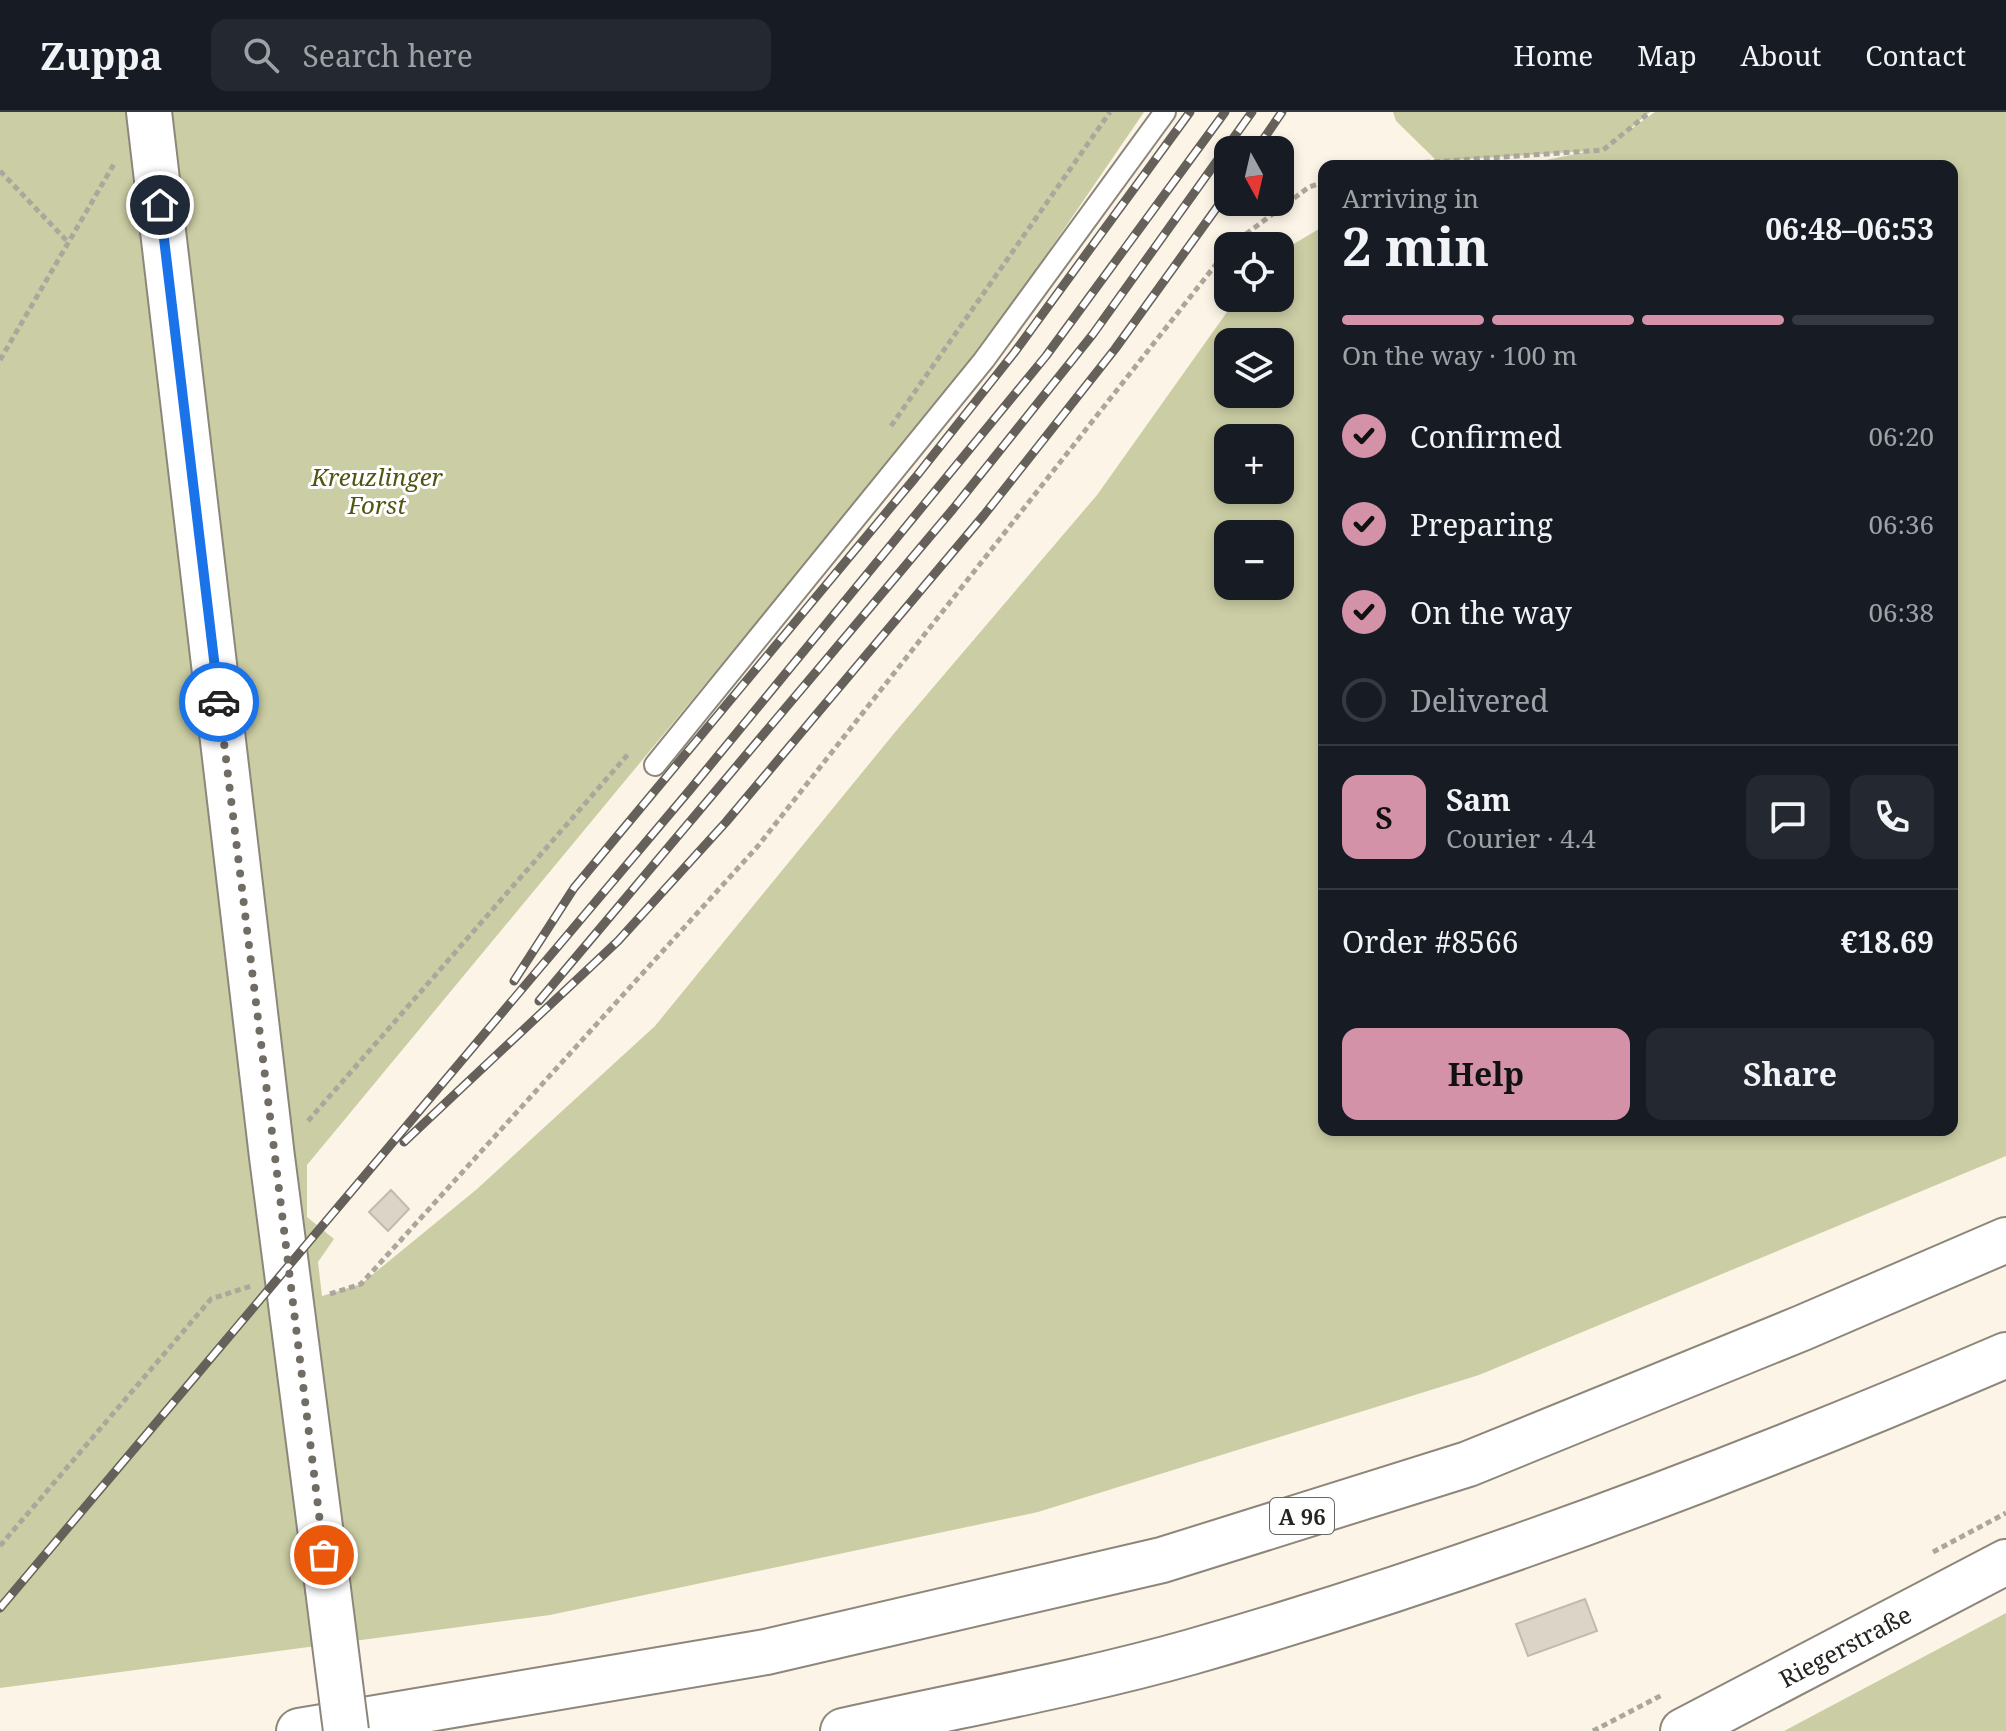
<!DOCTYPE html>
<meta charset="utf-8">
<style>
:root{--surface:#171b24;--page:#242831;--text:#f1f3f6;--muted:#9ea1a6;--line:#363941;--accent:#d392a7}
body{margin:0;font-family:"Noto Serif",serif;background:var(--page);color:var(--text);height:100vh;display:flex;flex-direction:column;font-size:30px;white-space:nowrap}
*{box-sizing:border-box;margin:0}
p{font-size:26px;color:var(--muted)}
.icon{flex:none;width:44px;height:44px;fill:none;stroke:currentColor;stroke-width:2;stroke-linecap:round;stroke-linejoin:round}
.map{position:relative;flex:1;overflow:hidden}
.side{position:absolute;left:1318px;top:48px;width:640px;height:976px;display:flex;flex-direction:column;background:var(--surface);border-radius:16px;box-shadow:0 4px 12px #0003}
.side>*{flex:none}
.needle{width:52px;rotate:172deg}
.buttons{position:absolute;left:1214px;top:24px;display:grid;gap:16px}
.buttons a{display:grid;place-items:center;width:80px;height:80px;border-radius:16px;background:var(--surface);box-shadow:0 4px 12px #0003;font-size:40px}
.pin{position:absolute;display:grid;place-items:center;width:68px;height:68px;color:#fff;margin:-34px;border:4px solid #fff;border-radius:50%;box-shadow:0 2px 8px #0007}
.courier{position:absolute;display:grid;place-items:center;width:80px;height:80px;margin:-40px;border:6px solid #1a73e8;border-radius:50%;background:#fff;color:#222;box-shadow:0 2px 10px #0007}
.summary em{font-style:normal;font-weight:700}
.summary div{display:flex;flex-direction:column-reverse}
.summary{display:flex;align-items:center;justify-content:space-between;height:136px;padding:0 24px}
h1{font-size:52px;font-weight:700;line-height:60px}
.bar{display:grid;grid-template-columns:repeat(4,1fr);gap:12px 8px;align-content:center;height:96px;padding:0 24px}
.bar i{height:10px;border-radius:6px;background:var(--line)}
.bar .selected{background:var(--accent)}
.bar p{grid-column:span 4}
.line{display:flex;align-items:center;gap:20px;padding:0 24px;border-top:2px solid var(--line)}
.line div{flex:1}
.round{display:grid;place-items:center;flex:none;width:84px;height:84px;border-radius:16px;background:var(--page)}
ol{padding:0 24px;list-style:none}
li{display:flex;align-items:center;gap:24px;height:88px}
li p{margin-inline-start:auto}
li .icon{padding:8px;border-radius:50%;background:var(--accent);color:#111;stroke-width:4}
li:last-child{color:var(--muted)}
li i{width:44px;height:44px;border:4px solid var(--line);border-radius:50%}
.cta{display:flex;gap:16px;margin-top:auto;padding:16px 24px}
.cta a{flex:1;height:92px;border-radius:16px;background:var(--accent);color:#111;font-size:32px;font-weight:700;line-height:92px;text-align:center}
.cta a+a{background:var(--page);color:var(--text)}
header{display:flex;align-items:center;gap:48px;box-sizing:border-box;height:112px;padding:0 40px;background:var(--surface);border-bottom:2px solid var(--line)}
header strong{font-size:38px}
nav{display:flex;gap:44px;margin-inline-start:auto;font-size:28px}
.search{width:560px;height:72px;background:var(--page);display:flex;align-items:center;gap:20px;box-sizing:border-box;padding:0 28px;border-radius:16px;color:var(--muted);font-size:30px}
.map>svg:first-child{display:block}
.green{fill:#cbcea4;fill-rule:evenodd}
.building{fill:#dbd4c7;stroke:#c1baad;stroke-width:2}
.lines{fill:none;stroke-linecap:round;stroke-linejoin:round}
.lane-casing{stroke:#8d867a;stroke-width:24}
.secondary-casing{stroke:#8d867a;stroke-width:48}
.highway-casing{stroke:#8d867a;stroke-width:48}
.path{stroke:#aca79c;stroke-width:5;stroke-dasharray:6 4;stroke-linecap:butt}
.lane{stroke:#fff;stroke-width:20}
.secondary{stroke:#fff;stroke-width:44}
.highway{stroke:#fff;stroke-width:44}
.rail-casing{stroke:#65615a;stroke-width:9}
.rail{stroke:#fff;stroke-width:6;stroke-dasharray:18;stroke-linecap:butt}
.secondary-bridge-casing{stroke:#8d867a;stroke-width:48;stroke-linecap:butt}
.secondary-bridge{stroke:#fff;stroke-width:44}
.done{stroke:#716d65;stroke-width:8;stroke-dasharray:0 14.4}
.route{stroke:#1a73e8;stroke-width:10}
.labels{text-anchor:middle;dominant-baseline:central;stroke-width:6;stroke-linejoin:round;paint-order:stroke}
.shield{fill:#fff;stroke:#676662;stroke-width:2}
.shield-label{font-size:22px;font-weight:bold;fill:#26241f}
.park-label{font-size:24px;font-style:italic;fill:#525411;stroke:#fff}
.street-label{font-size:24px;fill:#26241f;stroke:#fff}
</style>
<header>
<strong>Zuppa</strong>
<div class="search"><svg class="icon" aria-label="search" viewBox="0 0 24 24"><circle cx="10" cy="10" r="6"/><path d="M15 15l6 6"/></svg>Search here</div>
<nav><a>Home</a><a>Map</a><a>About</a><a>Contact</a></nav>
</header>
<div class="map">
<svg width="2006" height="1619" viewBox="0 0 2006 1619">
<rect width="100%" height="100%" fill="#fcf5e7"/>
<path class="green" d="M0 0H1144L980 240 307 1053V1105L334 1127 318 1150 322 1184 361 1172 477 1077 655 914 896 619 1097 383 1237 186H1280V140L1324 114V1018H1952V54H1517L1590 39 1437 49 1396 9 1393 0H1650L1624 22 1655 0H2006V1044L1479 1263 1038 1400 550 1503 0 1576ZM1228 230H1280V282H1228ZM1228 326H1280V378H1228ZM1228 422H1280V474H1228Z
M2006 1501V1619H1784Z"/>
<path class="building" d="M391 1078 409 1097 388 1119 369 1100Z
M1585 1487 1597 1519 1528 1544 1516 1512Z"/>
<g class="lines">
<defs>
<path id="lane" d="M655 653 984 248 1165 0"/>
<path id="secondary" d="M149 0 272 1045 328 1477
M1683 1619 2006 1450"/>
<path id="highway" d="M299 1619 766 1540 1162 1448 1468 1352 1802 1216 2006 1128
M843 1619C958 1593 1078 1572 1191 1540 1470 1460 1739 1358 2006 1243"/>
</defs>
<use href="#lane" class="lane-casing"/>
<use href="#secondary" class="secondary-casing"/>
<use href="#highway" class="highway-casing"/>
<path class="path" d="M1374 54 1603 38 1650 0
M0 59 68 130
M1230 134 1309 75 1324 70
M0 248 114 52
M891 314 1110 0
M308 1009 630 640
M330 1182 361 1172 758 734 1228 137
M0 1434 211 1187 251 1174
M1933 1440 2006 1401
M1593 1619 1662 1583"/>
<use href="#lane" class="lane"/>
<use href="#secondary" class="secondary"/>
<use href="#highway" class="highway"/>
<defs>
<path id="rail" d="M1256 38 1282 0
M514 869 574 776 915 366 1014 241 1190 0
M539 889 953 397 1093 222 1252 0
M404 1030 618 829 726 710 984 403 1115 237 1228 80
M0 1496 689 679 1046 244 1225 0"/>
</defs>
<use href="#rail" class="rail-casing"/>
<use href="#rail" class="rail"/>
<defs>
<path id="secondary-bridge" d="M328 1477 346 1619"/>
</defs>
<use href="#secondary-bridge" class="secondary-bridge-casing"/>
<use href="#secondary-bridge" class="secondary-bridge"/>
</g>
<g class="lines">
<path class="done" d="M219 590 324 1443"/>
<path class="route" d="M160 93 219 590"/>
</g>
<g class="labels">
<rect class="shield" x="1270" y="1386" width="64" height="36" rx="6"/>
<g class="shield-label">
<text x="1302" y="1404">A 96</text>
</g>
<g class="park-label">
<text x="377" y="364">Kreuzlinger<tspan x="377" dy="28">Forst</tspan></text>
</g>
<g class="street-label">
<text transform="translate(1845 1534) rotate(-28)">Riegerstraße</text>
</g>
</g>
</svg>
<div class="buttons">
<a><svg class="needle" viewBox="-14 -14 28 28"><path d="M0-13l5 13h-10z" fill="#e53935"/><path d="M0 13l5-13h-10z" fill="#9ea1a6"/></svg></a>
<a><svg class="icon" aria-label="locate" viewBox="0 0 24 24"><circle cx="12" cy="12" r="6"/><path d="M12 2v4M12 18v4M2 12h4M18 12h4"/></svg></a>
<a><svg class="icon" aria-label="layers" viewBox="0 0 24 24"><path d="M12 4l9 5-9 5-9-5zM3 14l9 5 9-5"/></svg></a>
<a>+</a>
<a>−</a>
</div>
<div class="pin" style="left:324px;top:1443px;background:#ea580c"><svg class="icon" aria-label="bag" viewBox="0 0 24 24"><path d="M5 8h14l-1 12H6zM9 8a3 3 0 0 1 6 0"/></svg></div>
<div class="pin" style="left:160px;top:93px;background:#1f2937"><svg class="icon" aria-label="home" viewBox="0 0 24 24"><path d="M3 11l9-7 9 7M6 9v11h12V9"/></svg></div>
<div class="courier" style="left:219px;top:590px"><svg class="icon" aria-label="car" viewBox="0 0 24 24"><path d="M5 17H2v-5l4-1 3-4h7l3 4 3 1v5h-3M9 17h6M6 11h13"/><circle cx="7" cy="17" r="2"/><circle cx="17" cy="17" r="2"/></svg></div>
<section class="side">
<div class="summary"><div><h1>2 min</h1><p>Arriving in</p></div><em>06:48–06:53</em></div>
<div class="bar"><i class="selected"></i><i class="selected"></i><i class="selected"></i><i></i><p>On the way · 100 m</p></div>
<ol>
<li><svg class="icon" aria-label="check" viewBox="0 0 24 24"><path d="M5 12l5 5 9-10"/></svg>Confirmed<p>06:20</p></li>
<li><svg class="icon" aria-label="check" viewBox="0 0 24 24"><path d="M5 12l5 5 9-10"/></svg>Preparing<p>06:36</p></li>
<li><svg class="icon" aria-label="check" viewBox="0 0 24 24"><path d="M5 12l5 5 9-10"/></svg>On the way<p>06:38</p></li>
<li><i></i>Delivered</li>
</ol>
<div class="line" style="height:144px"><b class="round" style="background:var(--accent);color:#111">S</b><div><b>Sam</b><p>Courier · 4.4</p></div><a class="round"><svg class="icon" aria-label="chat" viewBox="0 0 24 24"><path d="M4 5h16v11H9l-5 4z"/></svg></a><a class="round"><svg class="icon" aria-label="phone" viewBox="0 0 24 24"><path d="M5 4h4l2 5-3 2q2 4 5 5l2-3 5 2v4C11 20 4 13 5 4z"/></svg></a></div>
<div class="line" style="height:104px"><div>Order #8566</div><b>€18.69</b></div>
<div class="cta"><a>Help</a><a>Share</a></div>
</section>
</div>
